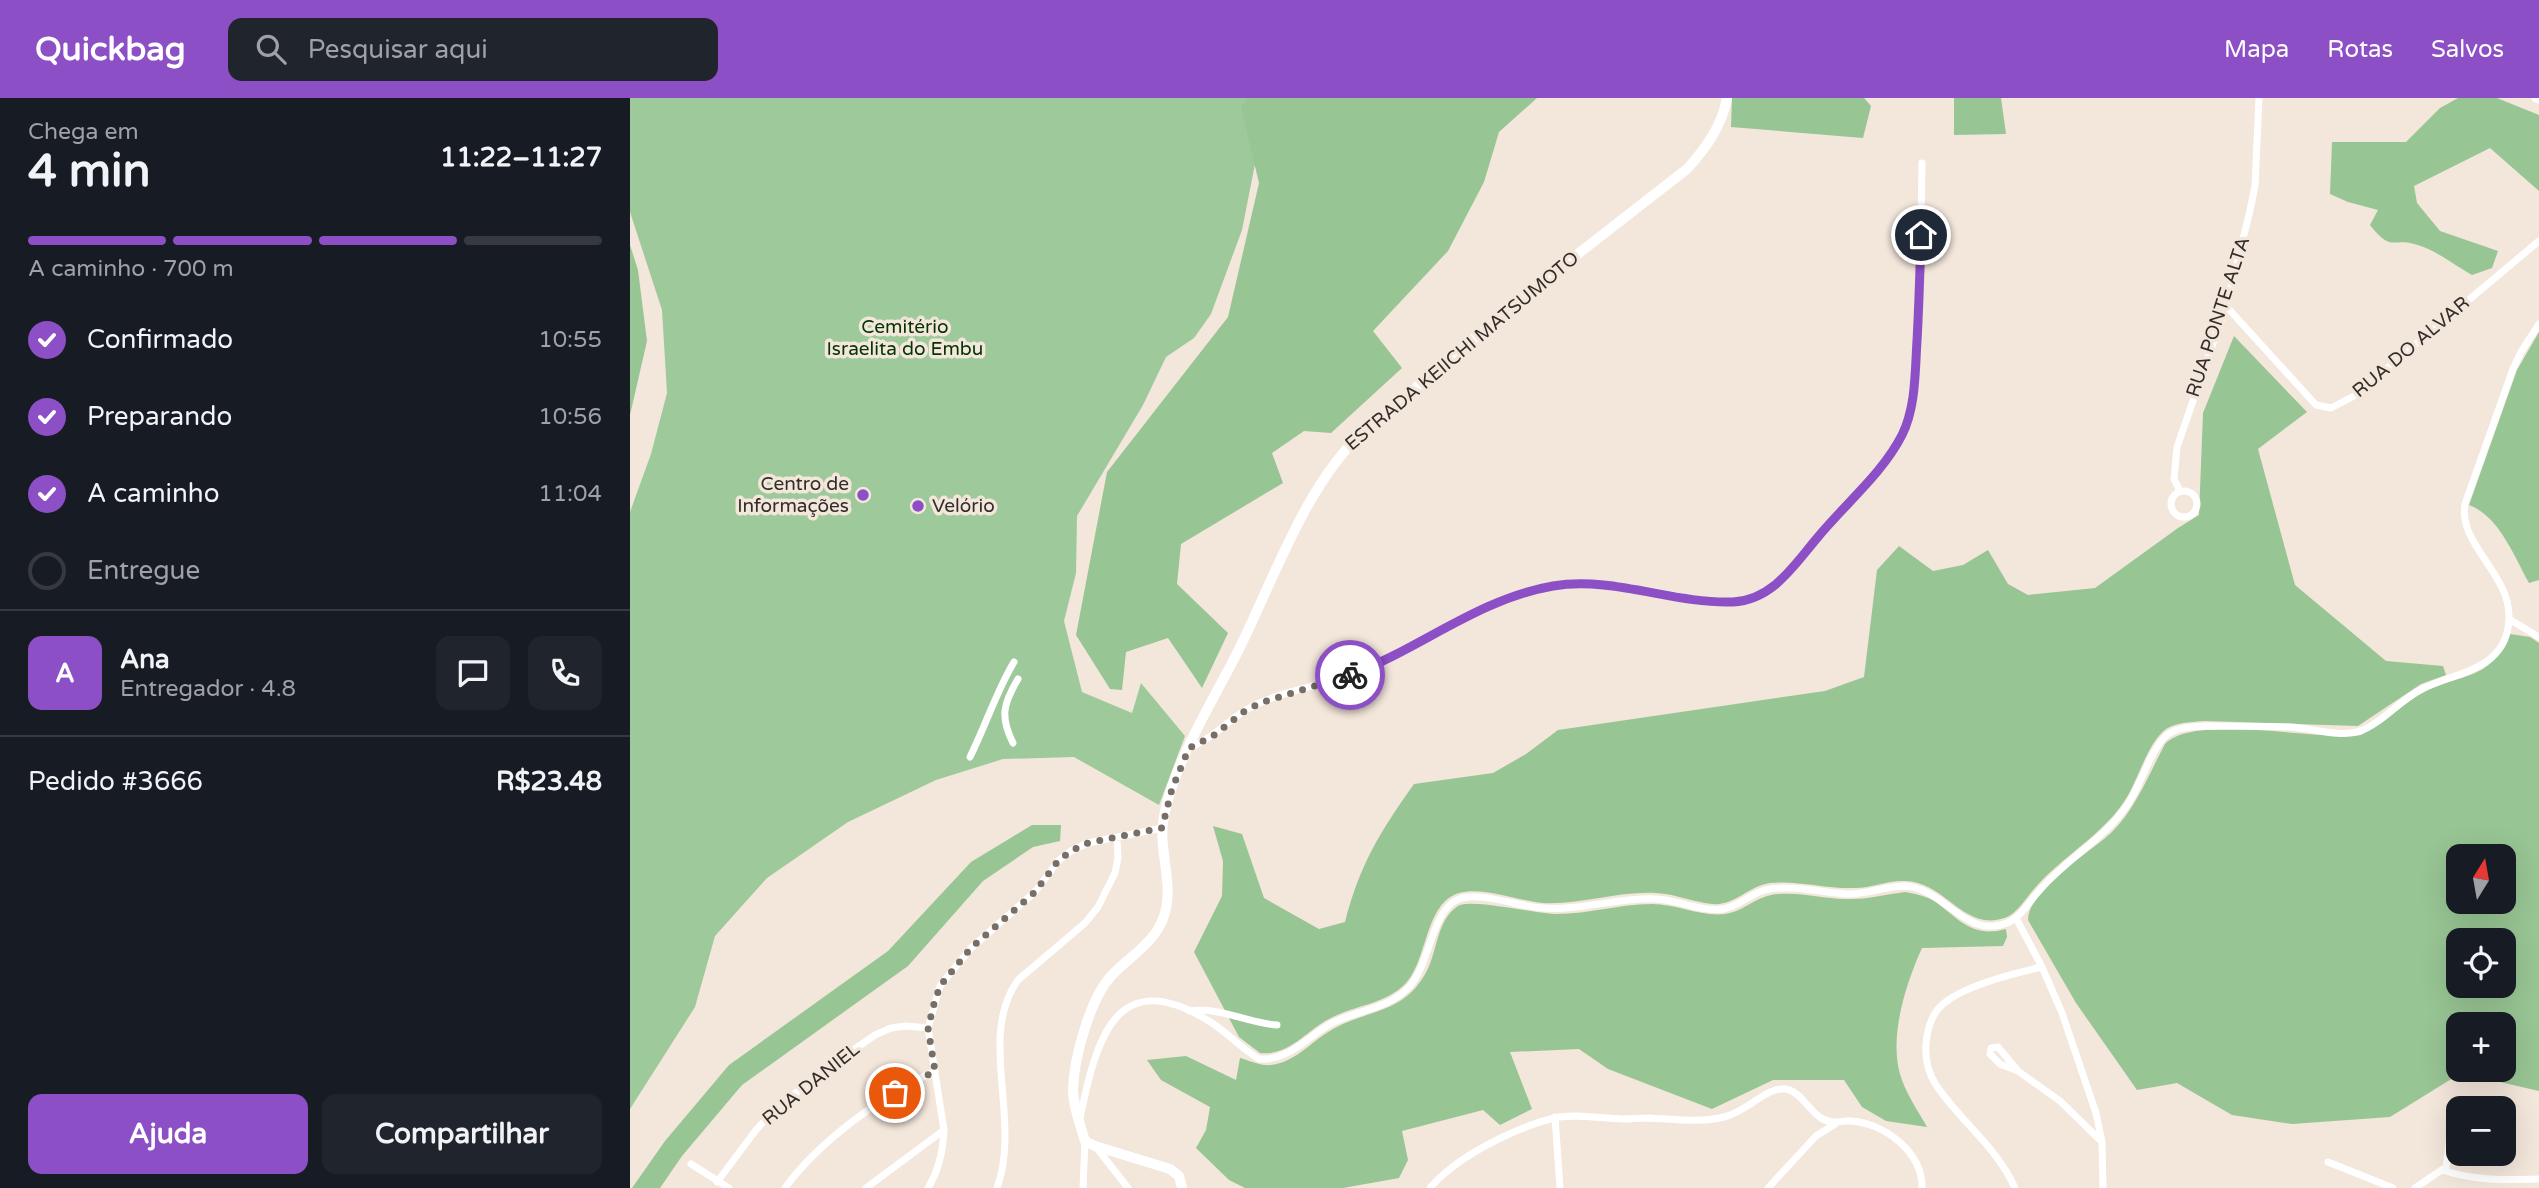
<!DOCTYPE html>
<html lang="pt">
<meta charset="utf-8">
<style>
:root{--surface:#171b24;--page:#20242c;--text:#f1f3f6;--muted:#9ea1a6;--line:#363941;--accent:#8d4fc5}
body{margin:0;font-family:"Varela Round",sans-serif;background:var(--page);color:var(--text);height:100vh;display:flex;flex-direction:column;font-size:26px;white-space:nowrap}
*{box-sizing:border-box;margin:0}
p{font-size:23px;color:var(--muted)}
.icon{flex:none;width:38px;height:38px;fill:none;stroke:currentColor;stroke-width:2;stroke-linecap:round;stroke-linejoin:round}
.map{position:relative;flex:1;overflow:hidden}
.drawer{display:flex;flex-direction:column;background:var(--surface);width:630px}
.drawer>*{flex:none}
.needle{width:46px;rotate:11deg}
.controls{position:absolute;left:1816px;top:746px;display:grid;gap:14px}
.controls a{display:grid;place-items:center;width:70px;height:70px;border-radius:14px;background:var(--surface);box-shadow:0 7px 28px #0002;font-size:35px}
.pin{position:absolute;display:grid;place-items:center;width:60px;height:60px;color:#fff;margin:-30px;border:4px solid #fff;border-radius:50%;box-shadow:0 2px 7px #0007}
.courier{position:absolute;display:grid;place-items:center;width:70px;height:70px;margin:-35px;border:5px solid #8d4fc5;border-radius:50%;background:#fff;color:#222;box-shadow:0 2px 9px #0007}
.summary em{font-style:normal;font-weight:700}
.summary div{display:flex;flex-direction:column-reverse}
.summary{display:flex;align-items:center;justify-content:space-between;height:119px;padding:0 28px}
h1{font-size:46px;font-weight:700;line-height:52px}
.bar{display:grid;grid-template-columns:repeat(4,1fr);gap:10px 7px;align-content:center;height:84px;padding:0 28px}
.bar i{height:9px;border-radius:5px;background:var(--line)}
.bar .active{background:var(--accent)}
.bar p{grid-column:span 4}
.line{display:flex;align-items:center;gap:18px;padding:0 28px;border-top:2px solid var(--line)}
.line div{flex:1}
.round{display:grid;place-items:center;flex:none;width:74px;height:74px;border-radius:14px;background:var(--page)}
ol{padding:0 28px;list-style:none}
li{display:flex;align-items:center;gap:21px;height:77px}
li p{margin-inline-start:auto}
li .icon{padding:7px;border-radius:50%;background:var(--accent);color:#fff;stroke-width:4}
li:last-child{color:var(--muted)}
li i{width:38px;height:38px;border:4px solid var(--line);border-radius:50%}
.cta{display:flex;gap:14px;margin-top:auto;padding:14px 28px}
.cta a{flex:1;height:80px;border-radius:14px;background:var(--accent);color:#fff;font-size:28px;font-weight:700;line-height:80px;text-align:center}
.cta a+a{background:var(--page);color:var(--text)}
header{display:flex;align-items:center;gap:42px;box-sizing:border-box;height:98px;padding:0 35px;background:var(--accent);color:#fff}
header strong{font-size:33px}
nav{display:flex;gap:38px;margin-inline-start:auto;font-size:24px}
.search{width:490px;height:63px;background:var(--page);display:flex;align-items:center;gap:18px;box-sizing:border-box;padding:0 24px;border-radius:14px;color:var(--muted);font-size:26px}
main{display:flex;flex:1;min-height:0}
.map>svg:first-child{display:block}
.green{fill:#9ec99a}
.forest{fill:#98c594;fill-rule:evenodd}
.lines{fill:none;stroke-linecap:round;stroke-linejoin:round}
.minor{stroke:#fff;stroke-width:7}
.tertiary{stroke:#fff;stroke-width:9}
.secondary{stroke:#fff;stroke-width:10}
.done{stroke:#766e67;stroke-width:7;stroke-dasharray:0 12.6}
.route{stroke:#8d4fc5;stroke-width:9}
.poi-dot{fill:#8d4fc5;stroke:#f3e6db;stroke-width:2.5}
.labels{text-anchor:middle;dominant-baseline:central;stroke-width:7;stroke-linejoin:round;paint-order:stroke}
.street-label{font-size:19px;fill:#322d29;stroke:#f3e6db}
.park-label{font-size:19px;fill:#033403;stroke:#f3e6db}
.poi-label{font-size:19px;fill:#322d29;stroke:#f3e6db;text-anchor:end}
</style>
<header>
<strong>Quickbag</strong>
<div class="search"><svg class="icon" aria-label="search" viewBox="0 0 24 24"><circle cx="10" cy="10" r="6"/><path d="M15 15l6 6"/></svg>Pesquisar aqui</div>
<nav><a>Mapa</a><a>Rotas</a><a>Salvos</a></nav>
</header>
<main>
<section class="drawer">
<div class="summary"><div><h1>4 min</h1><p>Chega em</p></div><em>11:22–11:27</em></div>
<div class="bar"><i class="active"></i><i class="active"></i><i class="active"></i><i></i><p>A caminho · 700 m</p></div>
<ol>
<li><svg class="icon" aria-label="check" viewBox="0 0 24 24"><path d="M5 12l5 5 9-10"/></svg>Confirmado<p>10:55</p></li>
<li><svg class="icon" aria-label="check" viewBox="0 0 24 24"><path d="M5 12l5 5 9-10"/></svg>Preparando<p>10:56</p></li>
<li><svg class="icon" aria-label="check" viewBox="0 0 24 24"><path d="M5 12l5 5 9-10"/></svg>A caminho<p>11:04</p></li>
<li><i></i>Entregue</li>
</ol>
<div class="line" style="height:126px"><b class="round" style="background:var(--accent);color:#fff">A</b><div><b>Ana</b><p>Entregador · 4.8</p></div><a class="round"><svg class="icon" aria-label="chat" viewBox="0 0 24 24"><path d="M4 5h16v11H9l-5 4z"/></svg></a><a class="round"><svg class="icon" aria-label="phone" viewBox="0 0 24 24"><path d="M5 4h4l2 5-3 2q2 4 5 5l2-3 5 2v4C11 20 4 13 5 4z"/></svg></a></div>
<div class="line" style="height:91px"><div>Pedido #3666</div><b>R$23.48</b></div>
<div class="cta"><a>Ajuda</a><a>Compartilhar</a></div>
</section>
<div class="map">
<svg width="1909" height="1090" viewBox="0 0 1909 1090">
<rect width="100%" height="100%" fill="#f3e6db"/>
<path class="green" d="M0 0H638L612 132 581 216 564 240 536 259 513 307 447 418 446 475 434 523 452 594 502 615 511 585 555 638 529 707 444 659 373 661 306 682 218 724 137 780 85 838 65 909 0 1011V414L21 356 37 295 32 212 0 114Z"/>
<path class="forest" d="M617 0H907L869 34 854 84 818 153 743 233 772 270 701 335 674 333 642 355 653 385 551 446 547 486 598 535 572 590 538 540 496 554 492 592 480 591 446 537 477 374 598 219 629 85 611 10Z
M1102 0H1234L1241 8 1233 40 1101 29Z
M1324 0H1371L1376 36 1324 37Z
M1828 0H1867L1909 17V93L1860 50 1784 88 1787 105 1810 133 1868 153 1862 170 1842 177C1826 168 1805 152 1788 147 1762 138 1763 156 1740 127L1748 112 1718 104 1700 96 1702 44H1776L1810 10Z
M0 147 8 172 17 243 0 317Z
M1909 234V482L1899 485C1884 458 1869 418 1839 407L1887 272Z
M1604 238 1677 314 1628 351 1665 487 1756 563 1813 568 1816 577 1791 586 1728 628 1575 623C1562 624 1547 624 1536 631 1519 643 1508 681 1497 699 1475 736 1432 758 1404 791 1396 800 1388 814 1377 819 1334 836 1317 784 1275 783 1258 782 1242 790 1225 790 1196 791 1168 782 1140 785 1118 788 1105 808 1082 806 1063 804 1046 796 1026 795 988 793 951 807 913 805 889 803 853 788 829 795 795 805 798 861 776 885 755 907 724 907 699 921 676 933 659 958 630 955L609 939 564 854 592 798 593 763 583 728 612 736 634 800 689 831 715 824C730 766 750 734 784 686L863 675 896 656 928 632 1195 593 1234 579 1247 472 1269 448 1303 473 1333 467 1358 452 1378 486 1398 497 1465 490 1548 430 1569 417 1573 315Z
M1880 536 1900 539 1909 545V993L1831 975 1760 1019 1662 1026 1602 1017 1547 985 1507 992 1446 905 1398 822C1398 791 1461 754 1482 734 1506 710 1519 676 1535 646 1566 615 1686 643 1731 637 1754 625 1772 606 1794 594 1834 574 1859 584 1880 536ZM1829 758H1874V803H1829ZM1829 842H1874V887H1829ZM1829 926H1874V971H1829Z
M402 727H431L430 743 403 749 353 783 278 868 112 987 52 1058 30 1090H2L35 1043 99 967 258 853 341 764Z
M1275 794C1286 796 1297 798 1307 805 1331 823 1343 840 1376 831L1377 839 1373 848 1292 850C1276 885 1259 938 1270 976 1275 994 1288 1013 1297 1029L1256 1023 1232 1009 1214 982H1143L1082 1011 978 971 949 951 880 954 902 1011 870 1027 853 1012 772 1033 778 1062 769 1080 713 1090H615L599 1082 566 1050 576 1032 580 1009 531 982 517 962 556 958 606 982 610 960C620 963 631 968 641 967 667 964 683 941 705 930 738 912 772 915 794 878 808 857 805 823 828 808 840 800 907 816 927 816 959 816 990 806 1022 806 1047 806 1071 819 1095 816 1116 813 1126 797 1149 796 1173 794 1198 802 1223 801 1240 801 1257 796 1275 794Z"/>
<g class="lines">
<path class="minor" d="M1596 208 1686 307 1701 310 1724 298 1909 143
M1541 406a13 13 0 1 1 26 0a13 13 0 1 1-26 0Z
M1550 393 1544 381 1547 349 1596 208 1619 117 1625 88 1629 0
M1879 521 1909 539
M383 645C370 619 373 606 388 581
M559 650C582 641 596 624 616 612 647 593 696 587 732 573 798 546 853 499 926 488 966 482 1008 491 1047 498 1071 502 1102 509 1126 500 1138 495 1147 486 1156 478L1263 353 1279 319 1285 276 1290 185 1292 65
M340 659C356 627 366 594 384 564
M1386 820 1412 869
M560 913C591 909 617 925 647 927
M1388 973 1370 966 1360 956 1361 950 1368 949 1388 973 1430 1003 1472 1044
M925 1019 930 1090
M450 1020C466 943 485 863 582 925 599 936 612 951 629 961 661 963 678 937 704 924 730 912 760 910 780 888 800 865 802 811 829 801 851 793 889 809 913 810 951 813 988 799 1026 801 1049 802 1071 814 1093 811 1111 808 1122 793 1140 791 1166 787 1193 795 1219 796 1238 796 1256 788 1275 788 1315 790 1335 842 1377 825 1391 819 1399 804 1409 793 1436 761 1475 741 1498 706 1511 687 1520 652 1537 637 1547 629 1562 629 1575 628 1604 628 1632 628 1661 629 1682 630 1709 640 1730 633 1751 626 1771 601 1792 591 1828 573 1879 572 1879 518 1879 475 1828 446 1835 406L1883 271 1891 254 1909 226
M466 1049 498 1090
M1698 1064 1763 1090
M61 1066 99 1090
M1812 1072C1847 1083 1873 1082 1909 1081
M87 1084 126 1032 146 1010 203 966 245 937 261 930 276 928 298 930
M155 1090C188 1044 254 996 305 973
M236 1090 314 1032
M298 1090C309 1072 313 1054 314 1032L298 930 310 888 341 850 405 794 428 763 441 753 458 745 532 730
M367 1090C392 1021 347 939 388 882L455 825 468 809 485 775 488 760 487 739
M453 1090 455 1043
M800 1090C826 1059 884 1030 924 1020 943 1015 973 1021 993 1021 1002 1021 1010 1020 1019 1020 1044 1021 1069 1025 1094 1019 1117 1014 1136 989 1155 991 1171 993 1178 1012 1191 1020 1207 1028 1207 1022 1221 1023 1255 1025 1293 1055 1292 1090
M1138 1090 1186 1038 1205 1026
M1385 1090C1367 1049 1331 1024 1306 987 1298 975 1295 961 1296 946 1297 934 1300 921 1308 911 1326 889 1385 875 1412 869L1432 915 1466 1015 1472 1044 1473 1090
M1785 1090 1816 1069 1822 1023"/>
<path class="tertiary" d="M1906 0 1909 1"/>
<path class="secondary" d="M552 1090 549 1078 540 1071 465 1048 455 1043C450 1026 443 1008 443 991 444 960 460 900 482 877 500 858 525 845 534 818 545 786 527 751 534 718 545 663 580 608 605 559 642 487 674 388 733 334L908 187 1057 71C1076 50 1092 28 1097 0"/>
</g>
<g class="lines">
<path class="done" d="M265 995 305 973 298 930 304 906 310 888 341 850 405 794 428 763 441 753 458 745 532 730 542 691 559 650 583 638 616 612 633 604 720 577"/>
<path class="route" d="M720 577C790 551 848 501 923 488 984 478 1042 506 1103 504 1143 502 1164 467 1188 439 1216 405 1252 376 1272 337 1286 309 1285 273 1287 243 1289 207 1290 172 1291 137"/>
</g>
<g class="poi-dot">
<circle cx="233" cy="397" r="7"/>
<circle cx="288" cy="408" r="7"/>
</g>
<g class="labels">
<g class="street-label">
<text transform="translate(1588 219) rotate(-72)">RUA PONTE ALTA</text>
<text transform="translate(1781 249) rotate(-40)">RUA DO ALVAR</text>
<text transform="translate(832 253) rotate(-40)">ESTRADA KEIICHI MATSUMOTO</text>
<text transform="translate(181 986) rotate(-39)">RUA DANIEL</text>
</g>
<g class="park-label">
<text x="275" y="229">Cemitério<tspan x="275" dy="22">Israelita do Embu</tspan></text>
</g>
<g class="poi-label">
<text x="219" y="386">Centro de<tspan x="219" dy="22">Informações</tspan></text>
<text x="302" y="408" text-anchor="start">Velório</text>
</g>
</g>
</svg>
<div class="controls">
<a><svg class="needle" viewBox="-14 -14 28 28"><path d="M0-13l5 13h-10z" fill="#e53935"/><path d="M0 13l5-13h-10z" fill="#9ea1a6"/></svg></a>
<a><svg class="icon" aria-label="locate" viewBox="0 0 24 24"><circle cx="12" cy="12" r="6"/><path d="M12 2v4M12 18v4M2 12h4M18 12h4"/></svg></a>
<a>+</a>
<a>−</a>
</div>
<div class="pin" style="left:265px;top:995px;background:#ea580c"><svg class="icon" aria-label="bag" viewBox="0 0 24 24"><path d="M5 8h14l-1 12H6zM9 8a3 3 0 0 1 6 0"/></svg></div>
<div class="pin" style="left:1291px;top:137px;background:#1f2937"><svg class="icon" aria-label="home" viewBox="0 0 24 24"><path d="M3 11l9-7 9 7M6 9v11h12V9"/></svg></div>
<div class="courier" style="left:720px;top:577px"><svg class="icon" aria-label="bike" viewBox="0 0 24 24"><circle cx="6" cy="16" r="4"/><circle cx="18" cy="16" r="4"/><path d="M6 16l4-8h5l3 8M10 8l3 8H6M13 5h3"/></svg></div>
</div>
</main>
